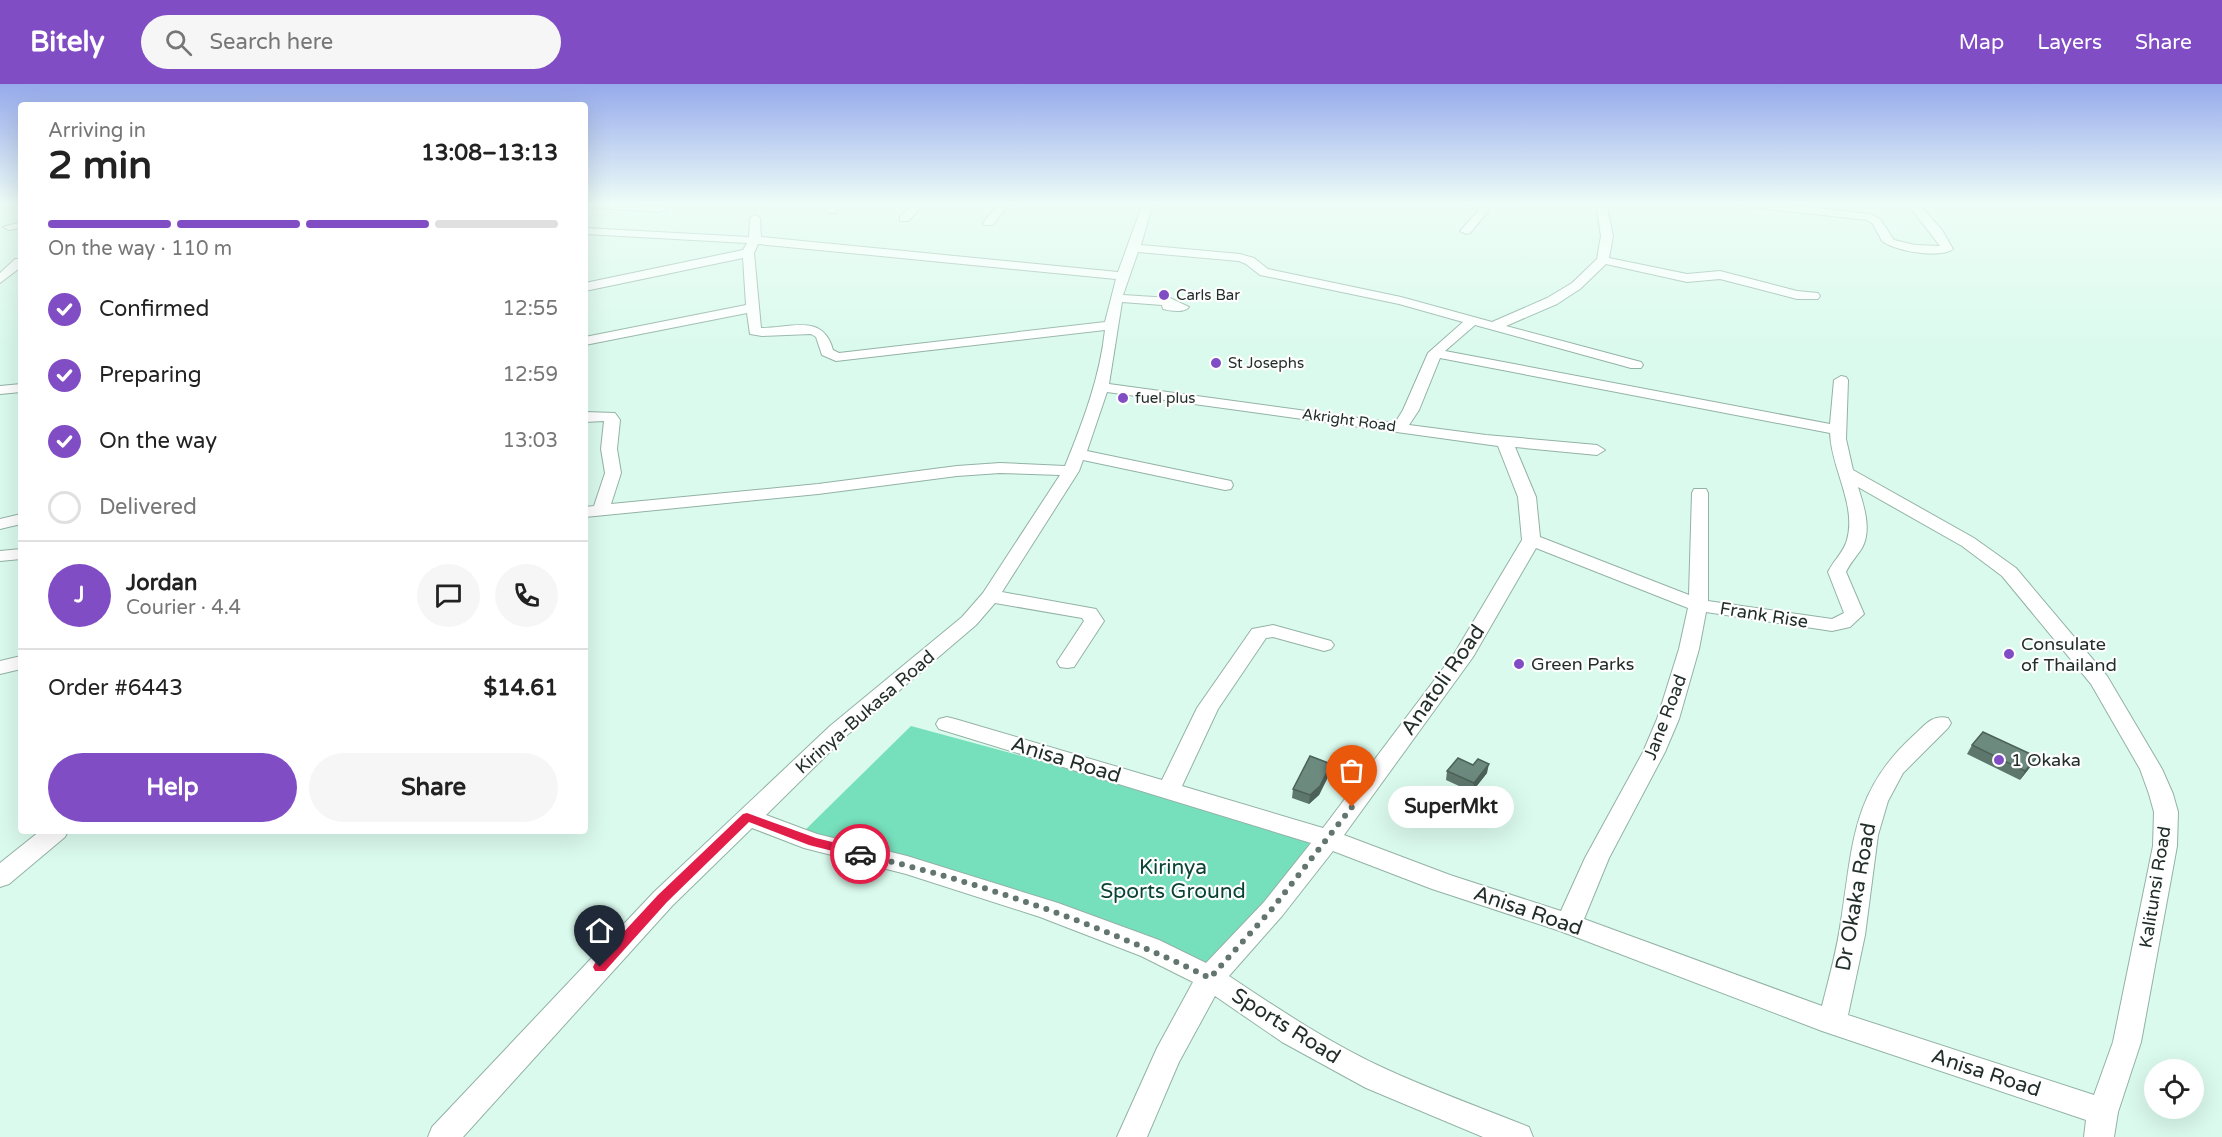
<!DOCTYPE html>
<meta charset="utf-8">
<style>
:root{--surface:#fff;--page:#f6f6f6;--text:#222;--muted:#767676;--line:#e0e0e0;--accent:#814dc5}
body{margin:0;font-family:"Varela Round",sans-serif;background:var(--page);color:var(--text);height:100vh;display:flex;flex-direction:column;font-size:22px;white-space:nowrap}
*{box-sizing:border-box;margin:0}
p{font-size:20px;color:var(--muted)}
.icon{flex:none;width:33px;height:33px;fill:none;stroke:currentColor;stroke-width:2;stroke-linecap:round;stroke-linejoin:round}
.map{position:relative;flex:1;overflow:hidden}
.panel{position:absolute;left:18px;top:18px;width:570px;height:732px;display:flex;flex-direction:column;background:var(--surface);border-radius:6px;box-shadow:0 6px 24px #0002}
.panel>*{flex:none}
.buttons{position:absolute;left:2144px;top:975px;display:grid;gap:12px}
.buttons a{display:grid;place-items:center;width:60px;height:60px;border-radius:50%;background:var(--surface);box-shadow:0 6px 24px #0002;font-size:30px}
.pin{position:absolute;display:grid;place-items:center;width:51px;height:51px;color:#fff;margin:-62px -26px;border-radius:50% 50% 50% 0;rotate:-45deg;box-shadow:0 0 6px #0007}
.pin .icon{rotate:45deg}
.courier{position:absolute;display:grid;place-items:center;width:60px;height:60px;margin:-30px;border:4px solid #e11d48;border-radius:50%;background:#fff;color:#222;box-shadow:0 2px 8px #0007}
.bubble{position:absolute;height:42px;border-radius:21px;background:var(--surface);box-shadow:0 6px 24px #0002;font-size:20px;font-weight:700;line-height:42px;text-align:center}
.head em{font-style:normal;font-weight:700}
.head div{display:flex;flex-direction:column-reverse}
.head{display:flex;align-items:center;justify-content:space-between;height:102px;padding:0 30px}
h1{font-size:39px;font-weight:700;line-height:45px}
.bar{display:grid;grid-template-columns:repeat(4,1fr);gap:9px 6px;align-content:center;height:72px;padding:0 30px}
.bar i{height:8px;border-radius:4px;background:var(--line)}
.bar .current{background:var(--accent)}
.bar p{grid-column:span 4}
.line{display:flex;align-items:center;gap:15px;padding:0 30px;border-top:2px solid var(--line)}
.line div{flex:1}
.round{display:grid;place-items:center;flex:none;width:63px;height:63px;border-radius:32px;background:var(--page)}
ol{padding:0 30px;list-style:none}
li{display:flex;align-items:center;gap:18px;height:66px}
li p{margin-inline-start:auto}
li .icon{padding:6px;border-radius:50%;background:var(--accent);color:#fff;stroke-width:4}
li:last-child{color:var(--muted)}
li i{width:33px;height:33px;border:3px solid var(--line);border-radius:50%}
.action{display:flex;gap:12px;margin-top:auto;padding:12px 30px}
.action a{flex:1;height:69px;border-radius:36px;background:var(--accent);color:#fff;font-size:24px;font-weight:700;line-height:69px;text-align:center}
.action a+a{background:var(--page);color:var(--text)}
header{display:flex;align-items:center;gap:36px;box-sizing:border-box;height:84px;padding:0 30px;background:var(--accent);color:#fff}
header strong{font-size:28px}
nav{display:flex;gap:33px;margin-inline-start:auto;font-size:21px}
.search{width:420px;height:54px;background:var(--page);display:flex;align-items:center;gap:15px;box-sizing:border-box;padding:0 21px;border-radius:33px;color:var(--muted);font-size:22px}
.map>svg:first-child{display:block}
.green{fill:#76dfbc}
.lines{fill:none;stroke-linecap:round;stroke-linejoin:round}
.minor-casing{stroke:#93b2a5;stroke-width:2}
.minor{fill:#fff;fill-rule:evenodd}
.wall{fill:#5e776d}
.shaded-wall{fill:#4c6159}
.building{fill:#6d8a7f;stroke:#4c6159;stroke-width:1.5}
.route{fill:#e11d48}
.done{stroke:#62756e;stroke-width:6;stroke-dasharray:0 10.8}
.poi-dot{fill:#814dc5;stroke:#fefefe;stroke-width:2}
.labels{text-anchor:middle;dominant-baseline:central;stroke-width:4.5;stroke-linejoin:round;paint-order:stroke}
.far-poi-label{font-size:15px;fill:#222e29;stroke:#fefefe;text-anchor:start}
.far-street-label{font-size:15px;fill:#222e29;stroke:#fefefe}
.street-label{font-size:18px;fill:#222e29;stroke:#fefefe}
.poi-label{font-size:18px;fill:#222e29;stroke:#fefefe;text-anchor:start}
.near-street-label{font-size:21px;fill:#222e29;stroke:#fefefe}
.near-park-label{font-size:21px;fill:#0a4333;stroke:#fefefe}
</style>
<header>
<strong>Bitely</strong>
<div class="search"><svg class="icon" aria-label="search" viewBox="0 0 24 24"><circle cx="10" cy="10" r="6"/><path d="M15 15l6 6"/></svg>Search here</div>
<nav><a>Map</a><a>Layers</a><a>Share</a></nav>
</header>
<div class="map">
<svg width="2222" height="1053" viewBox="0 0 2222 1053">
<rect width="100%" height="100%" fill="#dafaed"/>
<path class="green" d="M911 642 1325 754 1199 892 1023 817 800 751Z"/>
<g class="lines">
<defs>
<path id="minor" d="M585 119 660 122 665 125 660 128 585 123Z
M828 119H838L836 129H828L825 124Z
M914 119H925L908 137H900V133Z
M999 119H1010L993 141H985L983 139Z
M1143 119H1153L1141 161 1240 170 1254 174 1268 185 1401 213 1492 238 1547 214 1572 199 1597 175 1601 152 1596 119H1606L1613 152 1609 174 1687 190 1720 187 1797 207 1818 209 1820 212 1818 215H1797L1720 195 1687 198 1606 180 1580 205 1557 220 1506 242 1641 278 1643 281 1641 284H1631L1475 241 1445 267 1830 340 1834 296 1841 292 1846 293 1848 296 1846 355 1853 386 1974 454 2016 484 2107 592 2162 685 2173 710 2178 728 2177 762 2141 958 2118 1028 2114 1053H2084L2086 1036 1822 947 1560 847 1432 805 1333 767 1282 832 1229 892C1280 926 1331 960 1388 986 1434 1007 1482 1024 1529 1043L1533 1053H1483L1366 1004 1282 958 1215 912 1179 978 1147 1053H1117L1157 964 1193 898 1141 872 1040 833 906 790 804 764 752 744 672 822 463 1053H428L432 1043 654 808 830 642 962 533 983 509 1060 391 1000 389 957 392 818 410 585 433V423L594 422 605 389 601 365 604 337 585 338V328L615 329 620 336 617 365 621 389 611 420 818 400 957 382 1000 379 1065 382C1083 338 1100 293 1105 246L836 277 822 271 816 253 811 250 762 252 750 250 747 229 585 261V253L746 221 743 174 585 207V199L743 166 747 159 585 150V144L749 153 750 134 755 131 760 134 761 153 1118 188ZM758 160 1116 195 1105 238 839 269 833 266C823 229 791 244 761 244L754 169ZM1138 168 1239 177 1246 180 1260 191 1399 220 1463 238 1428 269 1403 326 1395 339 1109 300 1122 218 1162 221 1163 225C1171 227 1184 229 1189 223L1170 214 1123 211ZM1440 274 1830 349C1831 384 1857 421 1847 456 1844 468 1833 477 1828 488L1844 529 1832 535 1708 517V409L1706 405H1694L1692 409 1689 511 1540 453 1536 413 1515 363 1597 371 1605 366 1597 361 1486 351 1409 341 1419 326ZM1107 308 1498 362 1518 413 1522 456 1454 570 1323 744 1182 702 1218 625 1266 554 1273 553 1324 567 1331 565 1334 561 1331 557 1273 541 1252 545 1197 624 1162 696 955 635 947 633 939 635 936 640 939 645 1311 759 1264 818 1206 879 1159 856 1058 819 907 772 817 750 766 731 846 652 976 541 995 519 1082 534 1084 537 1057 578 1060 583 1067 584 1074 583 1104 537 1096 525 1002 508 1079 387 1083 376 1225 406 1231 405 1233 401 1231 397 1087 367ZM1858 403 1962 462 2002 492 2091 600 2140 685 2149 710 2154 728 2153 762 2113 958 2094 1011 1848 931 1865 851 1878 751 1888 717 1903 689 1948 644 1951 639 1948 634C1932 630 1925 641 1914 651 1852 707 1853 760 1841 837 1837 866 1829 894 1822 922L1584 835 1609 774 1665 668 1679 635 1699 565 1706 528 1832 547 1850 543 1864 530 1846 488C1850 479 1857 472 1862 464 1872 446 1864 422 1858 403ZM1536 464 1688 524 1679 565 1657 635 1643 668 1585 774 1561 827 1450 791 1344 751 1473 573Z
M1469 119 1487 120 1489 126 1470 149 1466 150 1460 147 1479 126Z
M1737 119H1771L1870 130 1880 135 1894 156 1915 161 1940 162 1907 119H1918L1942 146 1953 165C1940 175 1895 167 1882 157L1873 140 1867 136 1742 122Z
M21 138V144L9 146 3 143Z
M15 175H21V183L0 199V189Z
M21 300V308L0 310V302Z
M21 430V440L0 445V435Z
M21 465V475L0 477V467Z
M21 572V585L0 590V577Z
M40 747H68L65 753 9 800 0 803V779Z"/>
</defs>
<use href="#minor" class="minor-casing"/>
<use href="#minor" class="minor"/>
</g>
<path class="wall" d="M1972 661 2037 673 2031 682 2020 696 1967 670Z
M1447 687 1487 689 1472 708 1446 696Z
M1330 689 1319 711 1309 720 1292 714 1293 705Z"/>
<path class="shaded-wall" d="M2037 673 2031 682 2020 696 2025 687Z
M1331 680 1330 689 1319 711 1309 720 1310 711Z
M1489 680 1487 689 1472 708 1474 699Z"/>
<path class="building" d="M1983 648 2037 673 2025 687 1972 661Z
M1310 672 1331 680 1320 702 1310 711 1293 705Z
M1458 674 1473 681 1478 675 1489 680 1474 699 1447 687Z"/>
<linearGradient id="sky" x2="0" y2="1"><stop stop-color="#96aaec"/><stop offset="0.45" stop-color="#eefdf7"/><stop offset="1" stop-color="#eefdf7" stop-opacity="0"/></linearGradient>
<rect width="2222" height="266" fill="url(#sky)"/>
<path class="route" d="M747 729 816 754 865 766 866 770 860 774 809 761 749 738 667 818 605 887H595L593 883 595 879 658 811 743 730Z"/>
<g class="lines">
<path class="done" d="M860 770C980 798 1099 840 1210 894L1272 825 1352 723"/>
</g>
<g class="poi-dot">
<circle cx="1164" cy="211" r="6"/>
<circle cx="1216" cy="279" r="6"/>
<circle cx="1123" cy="314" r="6"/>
<circle cx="2009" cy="570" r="6"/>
<circle cx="1519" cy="580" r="6"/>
<circle cx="1999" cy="676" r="6"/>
</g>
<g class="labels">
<g class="far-poi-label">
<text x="1176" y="211">Carls Bar</text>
<text x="1228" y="279">St Josephs</text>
<text x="1135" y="314">fuel plus</text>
</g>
<g class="far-street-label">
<text transform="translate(1349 336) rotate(8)">Akright Road</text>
</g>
<g class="street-label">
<text transform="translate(1764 531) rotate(9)">Frank Rise</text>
<text transform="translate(865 628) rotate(-41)">Kirinya-Bukasa Road</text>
<text transform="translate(1665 633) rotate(-69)">Jane Road</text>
<text transform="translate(2155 803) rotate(-81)">Kalitunsi Road</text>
</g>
<g class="poi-label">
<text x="2021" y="560">Consulate<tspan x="2021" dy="21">of Thailand</tspan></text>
<text x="1531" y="580">Green Parks</text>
<text x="2011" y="676">1 Okaka</text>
</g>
<g class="near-street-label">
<text transform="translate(1443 596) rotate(-55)">Anatoli Road</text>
<text transform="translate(1066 676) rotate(17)">Anisa Road</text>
<text transform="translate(1856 813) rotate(-80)">Dr Okaka Road</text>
<text transform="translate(1528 827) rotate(19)">Anisa Road</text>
<text transform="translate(1286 942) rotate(32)">Sports Road</text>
<text transform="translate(1986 989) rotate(18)">Anisa Road</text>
</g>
<g class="near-park-label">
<text x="1173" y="783">Kirinya<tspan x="1173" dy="24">Sports Ground</tspan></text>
</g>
</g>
</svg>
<div class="buttons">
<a><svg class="icon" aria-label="locate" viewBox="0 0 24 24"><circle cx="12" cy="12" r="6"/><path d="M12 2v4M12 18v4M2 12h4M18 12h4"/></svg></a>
</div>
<div class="pin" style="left:1352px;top:723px;background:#ea580c"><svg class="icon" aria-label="bag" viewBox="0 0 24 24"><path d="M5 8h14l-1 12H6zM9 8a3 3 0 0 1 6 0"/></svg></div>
<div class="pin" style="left:600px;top:883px;background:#1f2937"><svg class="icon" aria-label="home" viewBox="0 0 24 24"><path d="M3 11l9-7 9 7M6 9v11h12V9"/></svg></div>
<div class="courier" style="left:860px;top:770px"><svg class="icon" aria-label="car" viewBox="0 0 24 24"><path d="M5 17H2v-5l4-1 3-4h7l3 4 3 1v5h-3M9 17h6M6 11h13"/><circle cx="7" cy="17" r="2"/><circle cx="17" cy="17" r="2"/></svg></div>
<div class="bubble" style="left:1388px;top:702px;width:126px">SuperMkt</div>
<section class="panel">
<div class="head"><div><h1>2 min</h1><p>Arriving in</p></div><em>13:08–13:13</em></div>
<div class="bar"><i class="current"></i><i class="current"></i><i class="current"></i><i></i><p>On the way · 110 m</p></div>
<ol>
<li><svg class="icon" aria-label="check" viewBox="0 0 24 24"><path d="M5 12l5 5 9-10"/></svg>Confirmed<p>12:55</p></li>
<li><svg class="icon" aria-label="check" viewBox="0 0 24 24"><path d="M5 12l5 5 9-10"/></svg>Preparing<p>12:59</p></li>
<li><svg class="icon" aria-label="check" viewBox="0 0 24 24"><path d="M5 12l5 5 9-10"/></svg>On the way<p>13:03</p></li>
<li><i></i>Delivered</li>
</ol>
<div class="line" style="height:108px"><b class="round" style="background:var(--accent);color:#fff">J</b><div><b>Jordan</b><p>Courier · 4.4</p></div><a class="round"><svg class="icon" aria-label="chat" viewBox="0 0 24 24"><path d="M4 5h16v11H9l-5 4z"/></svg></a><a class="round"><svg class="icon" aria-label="phone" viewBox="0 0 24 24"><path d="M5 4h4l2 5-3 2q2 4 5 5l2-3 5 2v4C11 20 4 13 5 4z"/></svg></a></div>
<div class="line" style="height:78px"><div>Order #6443</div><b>$14.61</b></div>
<div class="action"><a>Help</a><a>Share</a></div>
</section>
</div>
